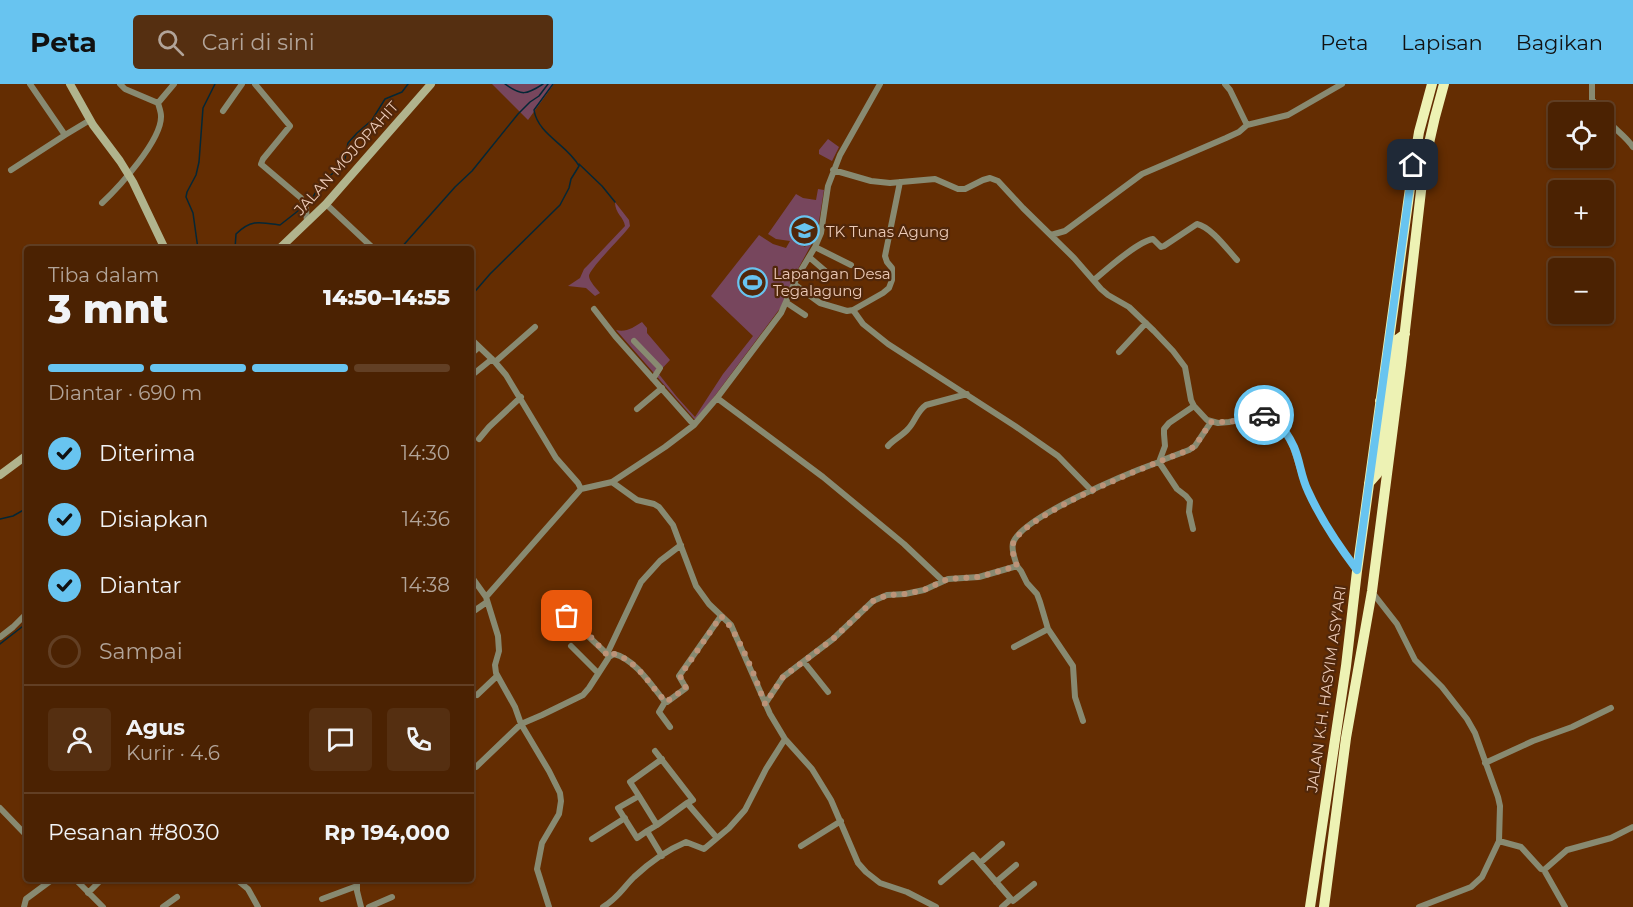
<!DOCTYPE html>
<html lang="id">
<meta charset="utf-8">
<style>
:root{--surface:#4b2202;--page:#552f11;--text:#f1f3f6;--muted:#b2a499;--line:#623f24;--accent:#68c4f0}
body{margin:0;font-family:Montserrat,sans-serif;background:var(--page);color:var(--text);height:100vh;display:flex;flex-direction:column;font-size:22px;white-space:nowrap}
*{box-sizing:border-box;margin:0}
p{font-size:20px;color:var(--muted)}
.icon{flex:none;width:33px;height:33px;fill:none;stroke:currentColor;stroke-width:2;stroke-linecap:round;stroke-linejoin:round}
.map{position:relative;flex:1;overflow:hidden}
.details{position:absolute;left:24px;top:162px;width:450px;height:636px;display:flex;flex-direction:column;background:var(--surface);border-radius:6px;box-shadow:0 2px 4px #0004,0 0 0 2px var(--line)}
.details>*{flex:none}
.fabs{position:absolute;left:1548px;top:18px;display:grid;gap:12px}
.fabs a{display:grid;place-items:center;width:66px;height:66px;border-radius:6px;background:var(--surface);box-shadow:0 2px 4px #0004,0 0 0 2px var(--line);font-size:30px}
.pin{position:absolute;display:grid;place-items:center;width:51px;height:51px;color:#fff;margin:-26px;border-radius:12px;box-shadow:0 3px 9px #0006}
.courier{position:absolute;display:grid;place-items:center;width:60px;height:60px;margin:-30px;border:4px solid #68c4f0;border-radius:50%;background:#fff;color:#222;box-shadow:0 2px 8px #0007}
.head em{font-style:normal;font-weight:800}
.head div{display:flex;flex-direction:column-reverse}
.head{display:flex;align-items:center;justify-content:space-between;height:102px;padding:0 24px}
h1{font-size:39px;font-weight:800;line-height:45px}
.bar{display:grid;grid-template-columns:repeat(4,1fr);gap:9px 6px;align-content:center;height:72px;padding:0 24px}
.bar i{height:8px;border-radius:4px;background:var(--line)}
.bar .current{background:var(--accent)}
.bar p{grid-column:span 4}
.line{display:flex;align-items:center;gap:15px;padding:0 24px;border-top:2px solid var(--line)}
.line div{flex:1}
.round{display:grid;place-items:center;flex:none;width:63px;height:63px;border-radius:6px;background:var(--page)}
ol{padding:0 24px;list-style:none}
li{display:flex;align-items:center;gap:18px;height:66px}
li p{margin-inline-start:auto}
li .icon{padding:6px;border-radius:50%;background:var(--accent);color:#111;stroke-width:4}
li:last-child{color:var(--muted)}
li i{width:33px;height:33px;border:3px solid var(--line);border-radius:50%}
header{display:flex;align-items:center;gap:36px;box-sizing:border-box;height:84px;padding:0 30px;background:var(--accent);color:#111}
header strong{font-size:28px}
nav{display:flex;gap:33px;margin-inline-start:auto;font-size:21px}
.search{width:420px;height:54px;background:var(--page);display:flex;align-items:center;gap:15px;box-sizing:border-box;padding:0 21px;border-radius:6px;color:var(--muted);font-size:22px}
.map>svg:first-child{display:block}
.green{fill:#77465d;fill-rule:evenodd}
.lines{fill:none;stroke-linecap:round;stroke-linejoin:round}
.stream{stroke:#042736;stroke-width:1.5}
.street{stroke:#888a71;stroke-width:6}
.secondary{stroke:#b1b48d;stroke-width:8}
.highway{stroke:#edf2b4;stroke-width:10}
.done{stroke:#bc9378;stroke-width:6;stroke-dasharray:0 10.8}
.route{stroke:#68c4f0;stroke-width:8}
.labels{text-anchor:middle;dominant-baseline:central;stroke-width:4.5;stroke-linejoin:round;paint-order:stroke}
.street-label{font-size:15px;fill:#eccab7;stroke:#51270a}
.poi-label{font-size:15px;fill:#eccab7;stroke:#51270a;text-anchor:start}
</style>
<header>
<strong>Peta</strong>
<div class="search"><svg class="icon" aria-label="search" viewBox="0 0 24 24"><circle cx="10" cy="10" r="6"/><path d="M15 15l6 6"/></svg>Cari di sini</div>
<nav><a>Peta</a><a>Lapisan</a><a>Bagikan</a></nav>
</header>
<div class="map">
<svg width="1633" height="823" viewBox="0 0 1633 823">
<rect width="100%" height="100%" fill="#642d02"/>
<path class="green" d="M492 0H554L528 36Z
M828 55 839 63 832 77 819 70V66Z
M818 105 824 106 817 150 792 196 787 210 781 223 696 337 616 246C626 249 634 243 642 238L647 244V249L670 276 658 289 677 313 695 333 723 290 753 252 711 212 759 151 773 160 786 164 790 157 776 155 768 150 796 110 803 114 816 116ZM802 137 816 144 805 163 792 155Z
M615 118 629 136 630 142C624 151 589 185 589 192 589 197 597 205 600 209L595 212 586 204 568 202 580 194 584 185 589 180 625 142C624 133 615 130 615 118Z"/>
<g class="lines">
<path class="stream" d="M505 0C522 12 526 11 543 0
M579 80 602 102 615 118
M307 120 312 115 320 100 344 80 348 59 357 49 372 36 385 15 402 8 408 0
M198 165 193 129 186 113 187 108 196 91 199 78 203 24 215 0
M235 165 236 150C251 135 260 138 280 141L303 123
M400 165 455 103 472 87 518 30 530 18 539 12 548 0
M471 212 490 190 560 121 569 104 571 95 579 82C568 61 538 51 534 26L553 0
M0 435 13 432 27 424
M0 560 27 539"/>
<path class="street" d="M30 0 65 51 90 36
M120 0 125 5 158 19
M255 0 290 42 263 75 261 80 301 114 306 124 307 138
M1225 0 1230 6 1247 41
M1592 0V15L1601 28
M223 27 242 0
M1604 32C1612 44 1625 51 1633 63
M11 86 65 51
M833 86 871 97 890 99 935 95 958 105H965L983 96 990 94 998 97 1023 124 1074 174 1101 205 1108 211 1129 223 1154 247 1173 267 1185 283 1191 316 1194 322 1207 336 1218 339 1229 338 1268 330C1293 339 1298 389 1309 410 1323 437 1338 461 1356 485
M102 119C119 103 162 56 161 32 161 28 159 23 158 19L174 0
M326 120 374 165
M1051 151 1065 147 1142 90 1226 54 1239 48 1247 41 1288 31 1342 0
M815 163 851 181
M809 173 830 191
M1094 196C1106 186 1138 157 1153 155L1161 163 1164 162 1197 140C1211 143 1227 165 1237 176
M794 200 820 219 847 227 853 226 883 209 889 204 892 196V184L887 178 885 172 900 98
M787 219 805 231
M594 225 615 252 694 341
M853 226 863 240 888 260 1015 342 1058 372 1092 407
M471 255 495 278 506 291 556 374 578 399 581 405 486 513
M634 257 660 284 653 295
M1119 268 1146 239
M471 270 479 263
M495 278 535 243
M471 292 492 275
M717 314 823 393 904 460 943 497
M637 325 662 304
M479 355 489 343 521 313
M888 362C894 355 902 352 908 345 915 338 917 327 926 321L967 310
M1160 377 1189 366 1195 362 1211 338
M1159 378 1165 362 1164 350V345L1169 339 1194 322
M612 398 637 416 654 420 659 423 673 441 696 502 709 520 731 541 770 630 785 655 812 685 831 716 858 779 866 788 880 799 907 808 936 823
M581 405 612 398 665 363 694 341 717 314 781 229 797 193 815 163 821 149 828 102 840 71 880 0
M1017 482C1015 475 1011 466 1013 459 1021 433 1131 388 1159 378L1177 405 1186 412 1190 417 1189 428 1193 445
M471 492 486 513 498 552 499 567 495 581 496 589 515 623 521 640 549 687 560 709 561 717 559 730 542 759 537 785 549 823
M1372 508 1397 540 1415 576 1442 603 1467 635 1475 649 1498 713 1500 722 1499 757 1482 793 1471 803 1419 823
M471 529 487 518
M567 532 607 570
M0 553 13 543 23 533
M571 562 598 589
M1014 563 1048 545
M609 573 614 570C635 575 652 602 665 618H667L686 604 679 592 721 532
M804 578 828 608
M477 611 497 592
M665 618 659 628 670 643
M765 620 783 593 833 555 873 517 887 511 905 510 924 506 948 495 979 493 1017 482 1021 487 1027 499 1037 510 1040 518 1048 545 1073 582 1075 613 1083 637
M655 667 693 716 687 719 717 754
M662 675 630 698 639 712 618 724 637 754 647 747 662 772
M1485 679 1533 657 1572 643 1611 624
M471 685 476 683 521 640 542 631 583 611 589 604 609 573 607 570 641 498 660 477 681 461
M639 712 657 741 647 747
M0 724 27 752
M657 741 687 719
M592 755 625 734
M1499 757 1521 763 1541 785 1544 786 1567 766 1611 754 1633 743
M801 762 841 737
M980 779 1002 760
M1544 786 1565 823
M75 795 103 823
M236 795 248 805 258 823
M357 795V807L361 823
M941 798 973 771 1011 815 1002 823
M996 798 1016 781
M88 809 102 795
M322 815 357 802
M1011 815 1013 817 1034 800
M24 823 26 815 53 795
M163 823 177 813
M369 823 392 813
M603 823C619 813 622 805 634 793 649 779 667 766 686 758L704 765 729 744 745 726 766 685 785 655"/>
<path class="secondary" d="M70 0 93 41 120 77 133 98 165 165
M279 165 326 120 431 0
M0 391 27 371"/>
<path class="highway" d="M1380 317 1382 326H1386L1395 261 1398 255 1405 250
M1369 399 1377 390 1387 333 1391 334 1393 342
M1310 823 1346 582 1357 487 1411 97 1419 48 1432 0
M1324 823 1346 654 1372 507 1401 281 1424 81 1435 33 1444 0"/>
</g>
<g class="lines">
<path class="done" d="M567 532 590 552 609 573 614 570C637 576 650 602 666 618L686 604 680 592 721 532C738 546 757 598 765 620L783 593 833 555 873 517 887 511 905 510 924 506 948 495 979 493 1017 482C1015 476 1011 466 1013 460 1022 430 1158 378 1189 366L1195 362 1211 338H1229L1264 331"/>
<path class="route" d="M1264 331 1273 332C1281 341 1289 352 1294 363 1300 377 1301 393 1308 407 1321 436 1338 461 1357 486L1413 81"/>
</g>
<defs>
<symbol id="school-ring" viewBox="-11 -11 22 22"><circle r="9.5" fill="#51270a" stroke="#68c4f0" stroke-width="1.5"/><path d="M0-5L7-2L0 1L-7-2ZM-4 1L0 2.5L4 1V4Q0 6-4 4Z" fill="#68c4f0"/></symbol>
<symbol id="stadium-ring" viewBox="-11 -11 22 22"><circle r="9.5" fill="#51270a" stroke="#68c4f0" stroke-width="1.5"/><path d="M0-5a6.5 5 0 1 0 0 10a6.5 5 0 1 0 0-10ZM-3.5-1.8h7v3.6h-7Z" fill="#68c4f0"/></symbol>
</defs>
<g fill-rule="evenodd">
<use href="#school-ring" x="788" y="130" width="33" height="33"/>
<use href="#stadium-ring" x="736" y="182" width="33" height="33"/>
</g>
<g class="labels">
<g class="street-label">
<text transform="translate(346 74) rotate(-48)">JALAN MOJOPAHIT</text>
<text transform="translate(1326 605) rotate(-82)">JALAN K.H. HASYIM ASY'ARI</text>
</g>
<g class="poi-label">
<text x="826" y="147">TK Tunas Agung</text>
<text x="773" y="189">Lapangan Desa<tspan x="773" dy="17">Tegalagung</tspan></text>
</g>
</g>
</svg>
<div class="fabs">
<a><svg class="icon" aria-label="locate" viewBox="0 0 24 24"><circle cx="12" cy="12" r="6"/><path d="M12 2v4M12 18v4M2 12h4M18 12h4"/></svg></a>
<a>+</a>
<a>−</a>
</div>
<div class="pin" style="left:567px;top:532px;background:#ea580c"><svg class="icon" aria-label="bag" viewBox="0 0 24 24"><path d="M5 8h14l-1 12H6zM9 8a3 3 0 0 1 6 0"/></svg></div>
<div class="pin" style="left:1413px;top:81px;background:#1f2937"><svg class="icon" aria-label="home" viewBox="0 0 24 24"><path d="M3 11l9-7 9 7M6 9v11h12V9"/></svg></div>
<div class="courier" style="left:1264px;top:331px"><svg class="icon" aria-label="car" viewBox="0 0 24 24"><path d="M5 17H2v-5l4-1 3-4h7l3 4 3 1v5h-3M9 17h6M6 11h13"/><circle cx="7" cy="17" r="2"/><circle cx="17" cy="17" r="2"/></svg></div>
<section class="details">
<div class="head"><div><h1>3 mnt</h1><p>Tiba dalam</p></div><em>14:50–14:55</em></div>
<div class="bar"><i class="current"></i><i class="current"></i><i class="current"></i><i></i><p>Diantar · 690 m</p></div>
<ol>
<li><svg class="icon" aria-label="check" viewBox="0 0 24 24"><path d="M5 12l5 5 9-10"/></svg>Diterima<p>14:30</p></li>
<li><svg class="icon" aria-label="check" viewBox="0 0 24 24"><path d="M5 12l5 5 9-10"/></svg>Disiapkan<p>14:36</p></li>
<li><svg class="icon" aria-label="check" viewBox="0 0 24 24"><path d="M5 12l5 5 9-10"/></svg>Diantar<p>14:38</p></li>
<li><i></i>Sampai</li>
</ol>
<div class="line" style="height:108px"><a class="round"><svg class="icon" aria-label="person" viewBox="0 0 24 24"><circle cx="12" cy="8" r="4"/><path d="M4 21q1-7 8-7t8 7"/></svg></a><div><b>Agus</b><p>Kurir · 4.6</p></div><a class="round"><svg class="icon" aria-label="chat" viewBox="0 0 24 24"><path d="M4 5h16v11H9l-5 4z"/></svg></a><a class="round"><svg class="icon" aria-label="phone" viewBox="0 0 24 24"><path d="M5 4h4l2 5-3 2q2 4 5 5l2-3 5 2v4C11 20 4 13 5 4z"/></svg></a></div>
<div class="line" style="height:78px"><div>Pesanan #8030</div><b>Rp 194,000</b></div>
</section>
</div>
